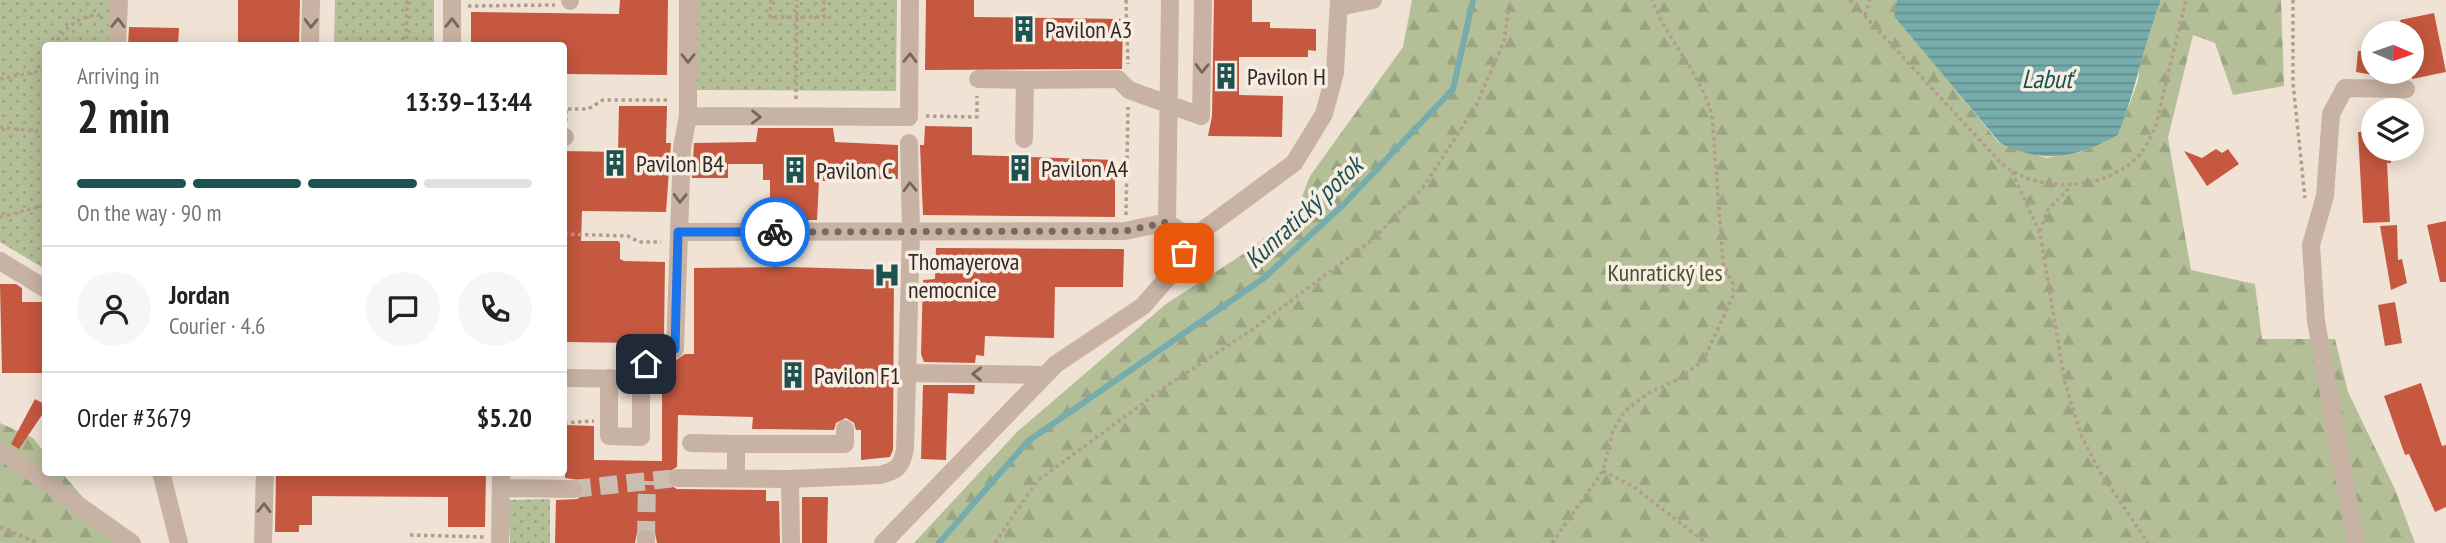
<!DOCTYPE html>
<meta charset="utf-8">
<style>
:root{--surface:#fff;--page:#f6f6f6;--text:#222;--muted:#767676;--line:#e0e0e0;--accent:#1b5353}
body{margin:0;font-family:"PT Sans Narrow",sans-serif;background:var(--page);color:var(--text);height:100vh;display:flex;flex-direction:column;font-size:26px;white-space:nowrap}
*{box-sizing:border-box;margin:0}
p{font-size:23px;color:var(--muted)}
.icon{flex:none;width:38px;height:38px;fill:none;stroke:currentColor;stroke-width:2;stroke-linecap:round;stroke-linejoin:round}
.map{position:relative;flex:1;overflow:hidden}
.sheet{position:absolute;left:42px;top:42px;width:525px;height:434px;display:flex;flex-direction:column;background:var(--surface);border-radius:7px;box-shadow:0 4px 18px #0003}
.sheet>*{flex:none}
.needle{width:46px;rotate:92deg}
.fabs{position:absolute;left:2361px;top:21px;display:grid;gap:14px}
.fabs a{display:grid;place-items:center;width:63px;height:63px;border-radius:50%;background:var(--surface);box-shadow:0 4px 18px #0003;font-size:35px}
.pin{position:absolute;display:grid;place-items:center;width:60px;height:60px;color:#fff;margin:-30px;border-radius:14px;box-shadow:0 4px 10px #0006}
.courier{position:absolute;display:grid;place-items:center;width:70px;height:70px;margin:-35px;border:5px solid #1a73e8;border-radius:50%;background:#fff;color:#222;box-shadow:0 2px 9px #0007}
.head em{font-style:normal;font-weight:700}
.head div{display:flex;flex-direction:column-reverse}
.head{display:flex;align-items:center;justify-content:space-between;height:119px;padding:0 35px}
h1{font-size:46px;font-weight:700;line-height:52px}
.bar{display:grid;grid-template-columns:repeat(4,1fr);gap:10px 7px;align-content:center;height:84px;padding:0 35px}
.bar i{height:9px;border-radius:5px;background:var(--line)}
.bar .active{background:var(--accent)}
.bar p{grid-column:span 4}
.line{display:flex;align-items:center;gap:18px;padding:0 35px;border-top:2px solid var(--line)}
.line div{flex:1}
.round{display:grid;place-items:center;flex:none;width:74px;height:74px;border-radius:37px;background:var(--page)}
.map>svg:first-child{display:block}
.green{fill:url(#green-dots)}
.forest{fill:url(#forest-firs)}
.water{fill:url(#water-rules)}
.lines{fill:none;stroke-linecap:round;stroke-linejoin:round}
.stream{stroke:#76adac;stroke-width:6}
.building{fill:#c5583f}
.minor-tunnel{stroke:#cabeb3;stroke-width:18;stroke-dasharray:18 9;stroke-linecap:butt}
.path{stroke:#b39c8d;stroke-width:3.5;stroke-dasharray:3.5 3.5;stroke-linecap:butt}
.minor{stroke:#c8b2a3;stroke-width:18}
.oneway{stroke:#76665e}
.done{stroke:#756963;stroke-width:7;stroke-dasharray:0 12.6}
.route{stroke:#1a73e8;stroke-width:9}
.labels{text-anchor:middle;dominant-baseline:central;stroke-width:7;stroke-linejoin:round;paint-order:stroke}
.poi-label{font-size:24px;fill:#332825;stroke:#f8ede2;text-anchor:start}
.park-label{font-size:24px;fill:#445129;stroke:#f8ede2}
.water-label{font-size:26px;font-style:italic;fill:#1b5353;stroke:#f8ede2}
</style>
<div class="map">
<svg width="2446" height="543" viewBox="0 0 2446 543">
<defs>
<pattern id="green-dots" width="8" height="8" patternUnits="userSpaceOnUse" patternTransform="scale(1.75)"><rect width="8" height="8" fill="#b4bf97"/><path d="M2 2h.1M6 6h.1" fill="none" stroke="#9ba482" stroke-width="1.8" stroke-linecap="round"/></pattern>
<pattern id="forest-firs" width="22" height="20" patternUnits="userSpaceOnUse" patternTransform="scale(1.75)"><rect width="22" height="20" fill="#b4bf97"/><path d="M5 1l3.5 6h-7zM16 11l3.5 6h-7z" fill="#9ba482"/></pattern>
<pattern id="water-rules" width="6" height="5" patternUnits="userSpaceOnUse" patternTransform="scale(1.75)"><rect width="6" height="5" fill="#76adac"/><path d="M0 2.5h6" fill="none" stroke="#618d8c"/></pattern>
</defs>
<rect width="100%" height="100%" fill="#f0e3d6"/>
<path class="green" d="M0 0H112L111 45 46 46 45 269 0 242Z
M335 0H434V45H334Z
M695 0H897L896 91 694 90Z
M550 499V543H510L508 500Z"/>
<path class="forest" d="M1412 0H1897L1895 16 1999 143 2046 158 2081 152 2118 135 2138 81 2141 52 2161 0H2281L2284 86 2233 95 2215 43 2193 35 2168 138 2191 270 2255 284 2262 339H2335L2348 392 2394 487 2415 543H914L1017 432 1166 304 1254 247 1297 210 1310 176 1403 47Z
M0 423 33 438 45 453 46 472 62 473 122 543H0Z"/>
<path class="water" d="M1897 0H2161C2143 45 2136 90 2118 135 2074 159 2045 164 2000 143L1894 16Z"/>
<g class="lines">
<path class="stream" d="M939 543 1028 441 1264 278 1345 203 1453 89 1473 0"/>
</g>
<path class="building" d="M238 0H300L299 46H238Z
M620 0H668L667 75 564 74V46H471V12L619 14Z
M926 0H974V17L1123 19 1122 69 925 70Z
M1214 0H1252V22H1270V28L1316 29V51L1308 50V57H1239V95L1283 96 1282 137 1208 136 1212 116Z
M2434 13 2446 72 2412 79V33H2403L2400 20Z
M129 27 179 28 178 46H128Z
M2358 51 2373 52V75L2356 72Z
M619 106H667L666 143H671L666 212 582 211 581 241H618L620 243V259L624 261 665 262 664 338H649L641 343 564 342V151L618 152Z
M925 126 972 127V155L1115 160V217L923 215 920 145H924Z
M758 128H833L835 142 898 145V179H861L862 165H827L826 181H819L817 220H778V218L770 217V180H763V164H728V178H692L694 143 756 142Z
M2373 131V149H2390L2391 163H2387L2390 222 2363 223 2358 132Z
M2216 149 2222 153 2228 149 2239 164 2207 186 2184 151 2202 158Z
M2446 221V282H2440L2427 225Z
M2397 225 2398 260 2402 259 2407 283 2391 290 2380 226Z
M936 248 1124 249 1123 287H1055L1054 338 985 336 984 356 976 355 975 363 924 362 921 354 923 280 935 279Z
M789 267 894 270 893 450 890 457 861 460V430H856L854 423 846 418 836 423 834 430 752 429 753 417 678 415 677 467 667 473 668 484 677 489 766 490V501H779L780 543H657L655 533 647 528 637 533 635 543H555L556 500 578 499 584 490 579 480 565 478 566 425 594 426V460L662 461V360H676L685 354H694V268Z
M0 284H16L22 288V302H46V373H2Z
M2395 302 2402 343 2385 346 2378 305Z
M2421 383 2442 446 2446 445V507L2435 512 2409 454 2405 455 2384 396Z
M923 385H975L974 394 948 393 946 460 921 459Z
M35 399 46 405V409L19 449 11 444Z
M276 472H486L485 527H448V497L312 496V525H299V532H275Z
M802 497H828L827 543H802Z"/>
<g class="lines">
<path class="minor-tunnel" d="M573 489 677 478
M646 539 647 481"/>
<path class="path" d="M771 0 770 17H824V0
M1126 0 1128 64
M1850 0 2002 164C2036 192 2095 191 2130 164 2142 155 2149 141 2155 128L2186 0
M2293 0V83L2305 198
M468 6 555 5
M1865 15 1870 0
M53 46C66 28 77 15 101 15
M406 46 407 0
M0 79 45 70 46 67
M796 99 797 0
M926 116 977 117V96
M566 121V109H588L603 100H670
M0 127 46 132
M2012 172 2040 233 2065 383 2082 437 2100 472 2148 543
M1126 215 1128 107
M0 217 46 205
M2040 231 2047 211 2070 187
M564 234 628 236 639 242H661
M564 423 594 421
M1603 471 1634 487 1706 543
M0 527 38 543
M410 535 484 537
M995 543 1037 481 1168 385 1253 329 1372 240 1422 189 1476 106 1504 41 1510 0
M1552 543 1603 471 1613 430 1624 412 1648 393 1677 380 1703 361 1733 296V284L1723 263 1712 115C1700 72 1667 40 1652 0"/>
<path class="minor" d="M570 0V1
M1339 7 1373 0
M117 46 119 0
M310 46 311 0
M452 46V0
M978 79 1025 80
M688 116 909 117 910 0
M564 137H565
M1024 139 1025 80 1118 79 1129 90 1201 116 1203 0
M1167 222 1170 0
M679 232 1125 231 1167 222 1191 239
M0 261 46 289
M907 373 1045 375
M564 378 641 379V437L609 436V378
M641 379 650 349H675L682 148 688 116V0
M691 443 736 444
M0 450 132 543
M161 472 179 543
M677 478 790 479 880 475C897 471 902 466 905 449L911 232 909 143
M736 478V444H845V429
M790 479 791 543
M501 488 573 489
M646 539V543
M263 543 265 472
M500 543 501 472
M883 543 1056 364 1143 306 1176 268 1191 239 1294 163 1324 114 1335 73 1339 0
M2356 543 2316 321 2311 245 2325 196 2331 114 2345 88 2406 89"/>
</g>
<defs><path id="oneway-chevron" d="M-2-3.5L2.5 0L-2 3.5" fill="none" stroke-width="1.6" stroke-linecap="round" stroke-linejoin="round" transform="scale(1.75)"/></defs>
<g class="oneway">
<use href="#oneway-chevron" transform="translate(118 23) rotate(-89)"/>
<use href="#oneway-chevron" transform="translate(311 23) rotate(91)"/>
<use href="#oneway-chevron" transform="translate(452 23) rotate(-89)"/>
<use href="#oneway-chevron" transform="translate(688 58) rotate(90)"/>
<use href="#oneway-chevron" transform="translate(910 58) rotate(-89)"/>
<use href="#oneway-chevron" transform="translate(1202 68) rotate(91)"/>
<use href="#oneway-chevron" transform="translate(756 117) rotate(1)"/>
<use href="#oneway-chevron" transform="translate(910 187) rotate(-91)"/>
<use href="#oneway-chevron" transform="translate(680 198) rotate(92)"/>
<use href="#oneway-chevron" transform="translate(977 374) rotate(-179)"/>
<use href="#oneway-chevron" transform="translate(264 508) rotate(-89)"/>
</g>
<g class="lines">
<path class="done" d="M775 232 1125 231 1167 222 1191 239 1184 253"/>
<path class="route" d="M646 364 650 349H675L678 232H775"/>
</g>
<defs>
<symbol id="building-bare" viewBox="-9 -9 18 18"><path d="M-4-6H4V6H1V3H-1V6H-4ZM-2.5-4.3h1.7v1.8h-1.7ZM.8-4.3h1.7v1.8H.8ZM-2.5-1h1.7V.8h-1.7ZM.8-1h1.7V.8H.8Z" fill="#1b5353" stroke="#f8ede2" stroke-width="2.5" paint-order="stroke"/></symbol>
<symbol id="hospital-bare" viewBox="-9 -9 18 18"><path d="M-5-5h3v3.5h4V-5h3V5h-3V1.5h-4V5h-3Z" fill="#1b5353" stroke="#f8ede2" stroke-width="2.5" paint-order="stroke"/></symbol>
</defs>
<g fill-rule="evenodd">
<use href="#building-bare" x="1005" y="10" width="38" height="38"/>
<use href="#building-bare" x="1207" y="57" width="38" height="38"/>
<use href="#building-bare" x="596" y="144" width="38" height="38"/>
<use href="#building-bare" x="1001" y="149" width="38" height="38"/>
<use href="#building-bare" x="776" y="151" width="38" height="38"/>
<use href="#hospital-bare" x="868" y="256" width="38" height="38"/>
<use href="#building-bare" x="774" y="356" width="38" height="38"/>
</g>
<g class="labels">
<g class="poi-label">
<text x="1045" y="29">Pavilon A3</text>
<text x="1247" y="76">Pavilon H</text>
<text x="636" y="163">Pavilon B4</text>
<text x="1041" y="168">Pavilon A4</text>
<text x="816" y="170">Pavilon C</text>
<text x="908" y="261">Thomayerova<tspan x="908" dy="28">nemocnice</tspan></text>
<text x="814" y="375">Pavilon F1</text>
</g>
<g class="park-label">
<text x="1665" y="272">Kunratický les</text>
</g>
<g class="water-label">
<text x="2047" y="78">Labuť</text>
<text transform="translate(1303 212) rotate(-43)">Kunratický potok</text>
</g>
</g>
</svg>
<div class="fabs">
<a><svg class="needle" viewBox="-14 -14 28 28"><path d="M0-13l5 13h-10z" fill="#e53935"/><path d="M0 13l5-13h-10z" fill="#767676"/></svg></a>
<a><svg class="icon" aria-label="layers" viewBox="0 0 24 24"><path d="M12 4l9 5-9 5-9-5zM3 14l9 5 9-5"/></svg></a>
</div>
<div class="pin" style="left:1184px;top:253px;background:#ea580c"><svg class="icon" aria-label="bag" viewBox="0 0 24 24"><path d="M5 8h14l-1 12H6zM9 8a3 3 0 0 1 6 0"/></svg></div>
<div class="pin" style="left:646px;top:364px;background:#1f2937"><svg class="icon" aria-label="home" viewBox="0 0 24 24"><path d="M3 11l9-7 9 7M6 9v11h12V9"/></svg></div>
<div class="courier" style="left:775px;top:232px"><svg class="icon" aria-label="bike" viewBox="0 0 24 24"><circle cx="6" cy="16" r="4"/><circle cx="18" cy="16" r="4"/><path d="M6 16l4-8h5l3 8M10 8l3 8H6M13 5h3"/></svg></div>
<section class="sheet">
<div class="head"><div><h1>2 min</h1><p>Arriving in</p></div><em>13:39–13:44</em></div>
<div class="bar"><i class="active"></i><i class="active"></i><i class="active"></i><i></i><p>On the way · 90 m</p></div>
<div class="line" style="height:126px"><a class="round"><svg class="icon" aria-label="person" viewBox="0 0 24 24"><circle cx="12" cy="8" r="4"/><path d="M4 21q1-7 8-7t8 7"/></svg></a><div><b>Jordan</b><p>Courier · 4.6</p></div><a class="round"><svg class="icon" aria-label="chat" viewBox="0 0 24 24"><path d="M4 5h16v11H9l-5 4z"/></svg></a><a class="round"><svg class="icon" aria-label="phone" viewBox="0 0 24 24"><path d="M5 4h4l2 5-3 2q2 4 5 5l2-3 5 2v4C11 20 4 13 5 4z"/></svg></a></div>
<div class="line" style="height:91px"><div>Order #3679</div><b>$5.20</b></div>
</section>
</div>
